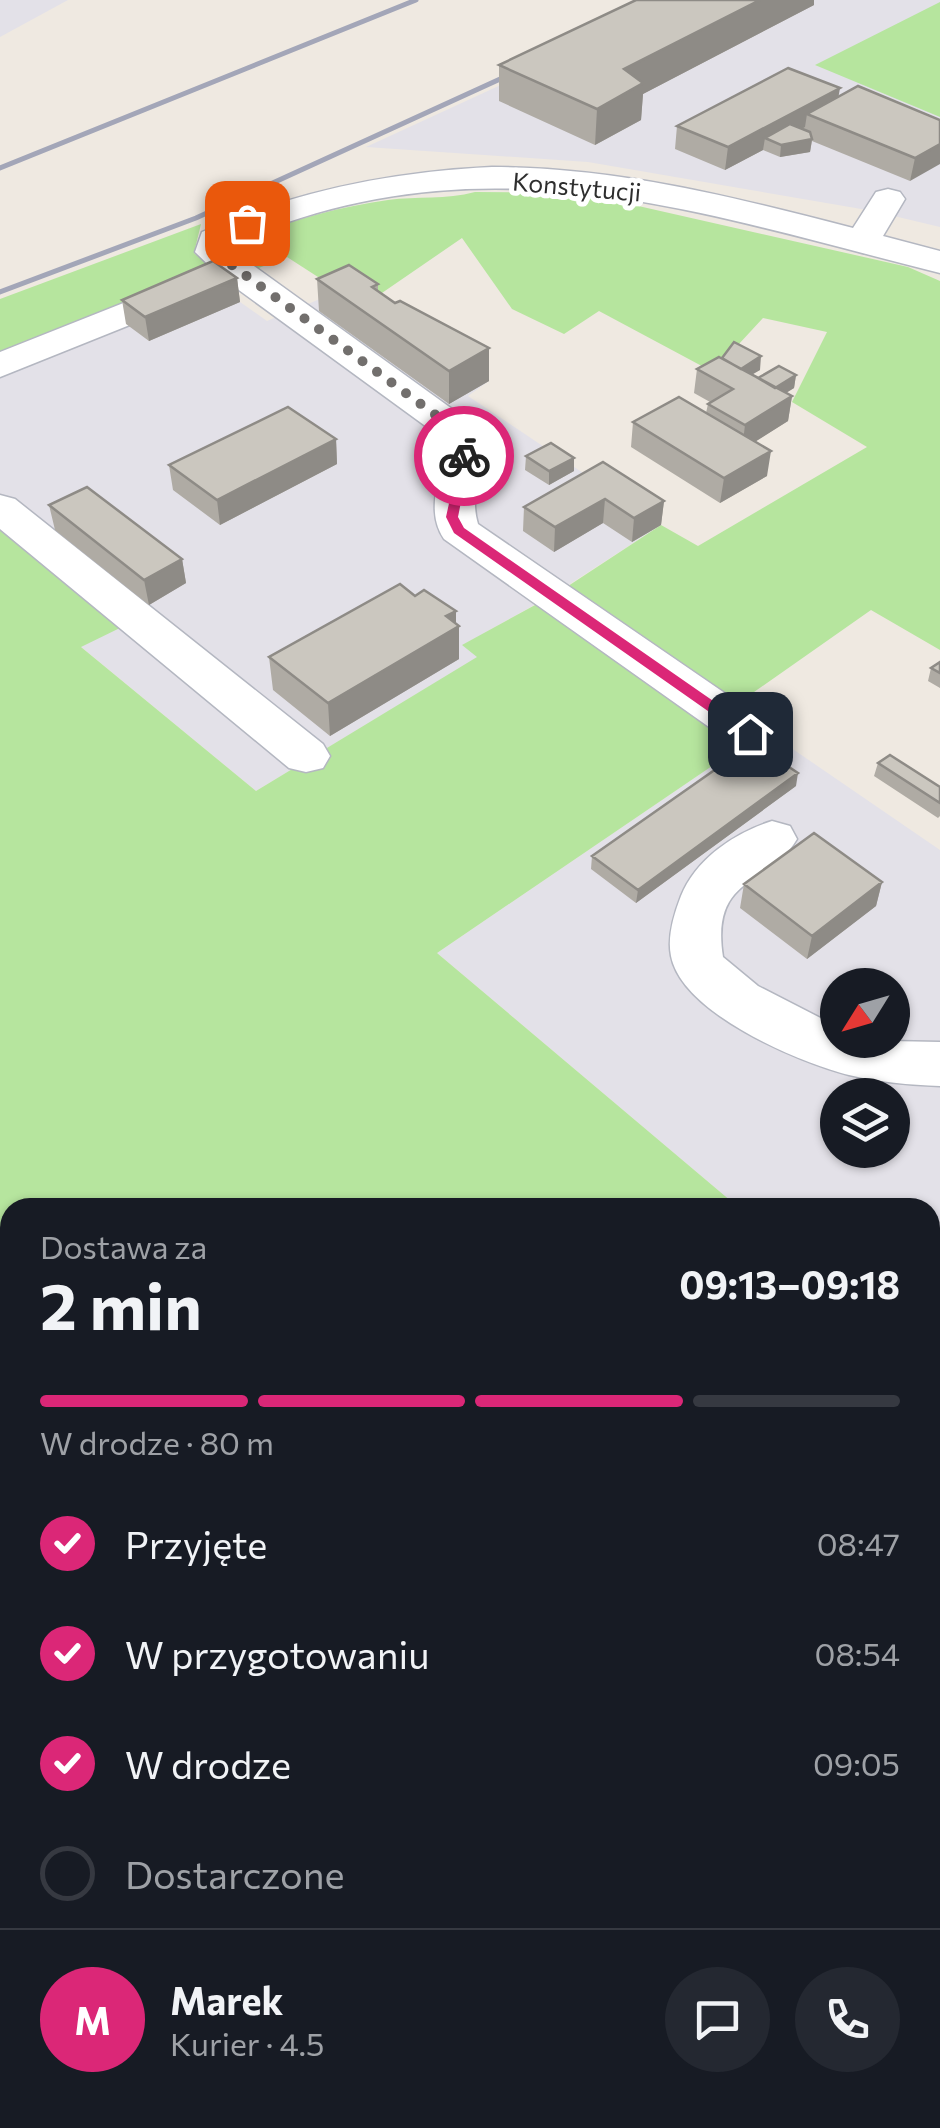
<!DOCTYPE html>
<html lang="pl">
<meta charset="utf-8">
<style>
:root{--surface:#171b24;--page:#242831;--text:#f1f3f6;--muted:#9ea1a6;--line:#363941;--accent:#db2777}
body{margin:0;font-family:Commissioner,sans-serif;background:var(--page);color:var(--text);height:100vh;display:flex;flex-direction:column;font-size:38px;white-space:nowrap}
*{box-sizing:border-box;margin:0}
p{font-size:32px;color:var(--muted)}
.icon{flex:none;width:55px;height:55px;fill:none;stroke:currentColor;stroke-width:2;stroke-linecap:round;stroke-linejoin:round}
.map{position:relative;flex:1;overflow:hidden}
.details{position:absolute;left:0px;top:1198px;width:940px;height:932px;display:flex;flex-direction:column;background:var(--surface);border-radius:30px 30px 0 0;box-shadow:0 2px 8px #0004}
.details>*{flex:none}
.needle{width:65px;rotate:233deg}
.controls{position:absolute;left:820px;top:968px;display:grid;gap:20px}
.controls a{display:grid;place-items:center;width:90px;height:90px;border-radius:50%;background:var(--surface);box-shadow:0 2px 8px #0004;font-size:50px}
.pin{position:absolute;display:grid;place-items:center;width:85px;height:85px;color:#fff;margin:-42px;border-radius:20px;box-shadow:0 5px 15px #0006}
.courier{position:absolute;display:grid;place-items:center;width:100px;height:100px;margin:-50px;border:8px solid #db2777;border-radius:50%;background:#fff;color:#222;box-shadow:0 2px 12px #0007}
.head em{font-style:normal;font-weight:700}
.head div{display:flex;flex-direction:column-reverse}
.head{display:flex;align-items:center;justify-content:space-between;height:170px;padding:0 40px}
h1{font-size:65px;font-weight:700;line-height:75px}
.bar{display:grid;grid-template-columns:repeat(4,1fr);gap:15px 10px;align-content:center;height:120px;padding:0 40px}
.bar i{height:12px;border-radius:8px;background:var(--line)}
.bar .selected{background:var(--accent)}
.bar p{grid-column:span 4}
.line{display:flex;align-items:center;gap:25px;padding:0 40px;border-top:2px solid var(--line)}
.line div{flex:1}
.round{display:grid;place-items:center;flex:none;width:105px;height:105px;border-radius:52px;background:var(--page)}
ol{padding:0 40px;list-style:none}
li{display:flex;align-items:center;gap:30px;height:110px}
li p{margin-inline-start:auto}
li .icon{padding:10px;border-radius:50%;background:var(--accent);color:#fff;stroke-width:4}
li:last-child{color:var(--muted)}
li i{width:55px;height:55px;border:5px solid var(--line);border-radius:50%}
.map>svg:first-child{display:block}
.industrial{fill:#e3e1e8;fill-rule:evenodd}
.green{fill:#b6e59e}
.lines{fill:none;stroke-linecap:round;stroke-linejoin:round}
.minor-casing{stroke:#b4b7c1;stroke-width:3}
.path{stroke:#c9c9c9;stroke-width:8;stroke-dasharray:10 6;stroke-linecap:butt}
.minor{fill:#fff;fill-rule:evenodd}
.rail{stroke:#a3a6b8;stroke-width:5}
.wall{fill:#afaba4}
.shaded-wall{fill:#8e8b86}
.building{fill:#cbc7bf;stroke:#8e8b86;stroke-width:2.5}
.route{fill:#db2777}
.done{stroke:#726f6d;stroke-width:10;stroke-dasharray:0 18}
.labels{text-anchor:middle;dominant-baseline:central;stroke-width:10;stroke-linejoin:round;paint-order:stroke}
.far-street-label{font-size:25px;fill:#2e2e2e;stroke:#fff}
</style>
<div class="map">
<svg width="940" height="2128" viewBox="0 0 940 2128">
<rect width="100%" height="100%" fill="#efe9e1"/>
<path class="industrial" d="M0 0H68L0 37Z
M686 0H940V227L873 211 588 162 366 147Z
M216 285 267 321 339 291 489 381 468 396 661 525 559 591 463 645 478 657 256 791 80 646 123 626 0 523V375Z
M765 730 940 850V1378L930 1369V1208L738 1207 437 953ZM838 985H892V1040H838ZM838 1095H892V1150H838Z"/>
<path class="green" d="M940 2V117L815 65Z
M475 192 581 193 908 267 940 281V650L871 610 734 706 765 730 437 953 738 1207 10 1208V2120H260L250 2128H0V523L124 626 81 647 256 791 477 657 462 645 559 592 661 525 698 546 867 447 792 402 827 332 763 318 713 372 599 311 564 334 512 309 462 238 363 306 287 257 256 269 243 260 236 248 242 239C290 221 337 207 388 200 417 196 446 200 475 192Z
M201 224 194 253 214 270 0 357V299Z
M930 1369 940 1378V1533L930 1542Z"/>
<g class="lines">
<defs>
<path id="minor" d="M492 167C616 167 734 197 853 228L876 192 888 189 900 192 905 199 883 236 940 251V273C692 211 483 134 231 244V249L247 261 466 419C495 460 466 484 478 524L767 722 774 733 767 744 750 749 733 744 444 539C421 505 450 469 435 433L221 277 195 252 202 232C295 191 390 172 492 167Z
M194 275 207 278 212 286 207 294 0 377V352Z
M0 495 15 499 323 744 330 756 323 768 306 772 289 768 0 529Z
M772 821 790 826 797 839C769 887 710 874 723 957L758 986 838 1027V1040L940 1042V1086C909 1085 879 1082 849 1075 798 1062 682 1013 671 956 667 937 674 914 681 896 696 859 734 833 772 821Z
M940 1588V1661L930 1665V1592Z
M335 2120H421L418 2128H332Z"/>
</defs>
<use href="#minor" class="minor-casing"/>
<path class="path" d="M0 1638 10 1639
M930 1710 940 1700
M477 2128 485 2120"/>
<use href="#minor" class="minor"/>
<path class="rail" d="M0 168 416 0
M0 292 196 218 524 68"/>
</g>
<path class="wall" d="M636 0H814V5L643 94 641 120 595 145 499 101V65Z
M838 97 940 120 910 181 812 141 810 152 780 157 763 150 725 170 675 149 677 126Z
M237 278 240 302 149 341 126 324 122 300Z
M317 279 378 284V292L489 381 449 404 319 311Z
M722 358 760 370 751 374 758 378 796 375 794 388 786 393 792 396 788 421 754 442 767 476 720 503 631 447 633 422 706 413 708 404 710 402 694 393 697 369Z
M336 439 337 464 220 525 173 490 169 465Z
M526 456 574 471 549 485 525 470Z
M603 462 664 501 661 525 632 542 603 523 554 552 523 531 524 507Z
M49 505 182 559 186 583 149 605 55 530Z
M415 596 456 611V624L459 626V659L330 736 273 690 269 657Z
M940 662V688L928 681 931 668Z
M878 763 940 787V816L938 818 874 776Z
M796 786 636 903 591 869 592 856Z
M882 882 876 906 807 959 740 908 744 884Z"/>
<path class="shaded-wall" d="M760 0H814V5L643 94 641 120 595 145 597 109 624 69Z
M840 88 836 111 807 114 805 127 776 143 765 138 763 150 725 170 728 147Z
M812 139 810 152 780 157 781 145Z
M940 144V164L910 181 915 158Z
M237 278 240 302 149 341 145 317Z
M489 348V381L449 404V371Z
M761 356 760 370 733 386 735 372Z
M796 375 794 388 766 405 768 392Z
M792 396 788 421 742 450 745 425Z
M336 439 337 464 220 525 217 500Z
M771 451 767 476 720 503 724 478Z
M574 458V471L549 485V471Z
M605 499 603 523 554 552 555 527Z
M664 501 661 525 632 542 634 518Z
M182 559 186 583 149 605 144 580Z
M456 611V627L459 626V659L330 736 328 703 446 616Z
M798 773 796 786 636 903 638 890Z
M882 882 876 906 807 959 812 936Z"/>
<path class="building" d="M636 0H760L624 69 643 83 597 109 499 65Z
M788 68 840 88 728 147 677 126Z
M858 86 940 120V144L915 158 807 114Z
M790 124 810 132 812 139 781 145 765 138Z
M213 261 237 278 145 317 122 300Z
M349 265 378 284 372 287 395 303 400 301 489 348 449 371 317 279Z
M734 342 761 356 741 369 722 358Z
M719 357 792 396 745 425 708 404 733 389 697 369Z
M779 366 796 375 775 388 758 378Z
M679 397 771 451 724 478 633 422Z
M288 407 336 439 217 500 169 465Z
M551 443 574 458 549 471 526 456Z
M603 462 664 501 634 518 605 499 555 527 524 507Z
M87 487 182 559 144 580 49 505Z
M400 584 415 596 424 590 456 611 446 616 459 626 328 703 269 657Z
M940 662V673L931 668Z
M753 743 798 773 638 890 592 856Z
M890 755 940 787V803L878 763Z
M814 833 882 882 812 936 744 884Z"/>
<path class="route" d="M460 454 470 456 458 517 464 528 755 730V737H745L454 533 446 517Z"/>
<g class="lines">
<path class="done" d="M247 223 214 239V252L452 427 464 456"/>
</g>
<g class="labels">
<g class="far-street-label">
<text transform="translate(577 186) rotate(5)">Konstytucji</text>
</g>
</g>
</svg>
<div class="controls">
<a><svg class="needle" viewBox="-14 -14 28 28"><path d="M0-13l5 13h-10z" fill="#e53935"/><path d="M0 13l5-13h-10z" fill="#9ea1a6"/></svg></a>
<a><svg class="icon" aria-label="layers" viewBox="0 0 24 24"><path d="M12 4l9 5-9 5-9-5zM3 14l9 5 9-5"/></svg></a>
</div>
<div class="pin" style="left:247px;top:223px;background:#ea580c"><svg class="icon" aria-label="bag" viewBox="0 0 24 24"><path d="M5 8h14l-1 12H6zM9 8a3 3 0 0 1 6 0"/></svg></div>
<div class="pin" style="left:750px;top:734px;background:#1f2937"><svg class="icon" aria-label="home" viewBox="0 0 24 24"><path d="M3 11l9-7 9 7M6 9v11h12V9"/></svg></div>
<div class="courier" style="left:464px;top:456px"><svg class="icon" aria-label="bike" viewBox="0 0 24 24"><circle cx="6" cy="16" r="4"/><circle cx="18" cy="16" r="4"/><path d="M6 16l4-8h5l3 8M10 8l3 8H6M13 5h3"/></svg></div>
<section class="details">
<div class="head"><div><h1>2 min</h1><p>Dostawa za</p></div><em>09:13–09:18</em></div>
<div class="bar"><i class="selected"></i><i class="selected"></i><i class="selected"></i><i></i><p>W drodze · 80 m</p></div>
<ol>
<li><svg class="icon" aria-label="check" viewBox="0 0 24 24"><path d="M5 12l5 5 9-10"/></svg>Przyjęte<p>08:47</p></li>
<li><svg class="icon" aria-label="check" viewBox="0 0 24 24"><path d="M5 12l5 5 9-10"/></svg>W przygotowaniu<p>08:54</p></li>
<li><svg class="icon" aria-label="check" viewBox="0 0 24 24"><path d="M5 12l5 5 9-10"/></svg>W drodze<p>09:05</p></li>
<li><i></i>Dostarczone</li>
</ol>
<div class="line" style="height:180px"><b class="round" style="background:var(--accent);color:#fff">M</b><div><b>Marek</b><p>Kurier · 4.5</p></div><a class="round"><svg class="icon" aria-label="chat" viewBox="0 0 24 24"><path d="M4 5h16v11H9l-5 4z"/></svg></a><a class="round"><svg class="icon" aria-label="phone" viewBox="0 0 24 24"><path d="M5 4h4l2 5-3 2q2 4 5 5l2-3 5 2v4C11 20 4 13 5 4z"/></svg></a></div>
</section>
</div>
